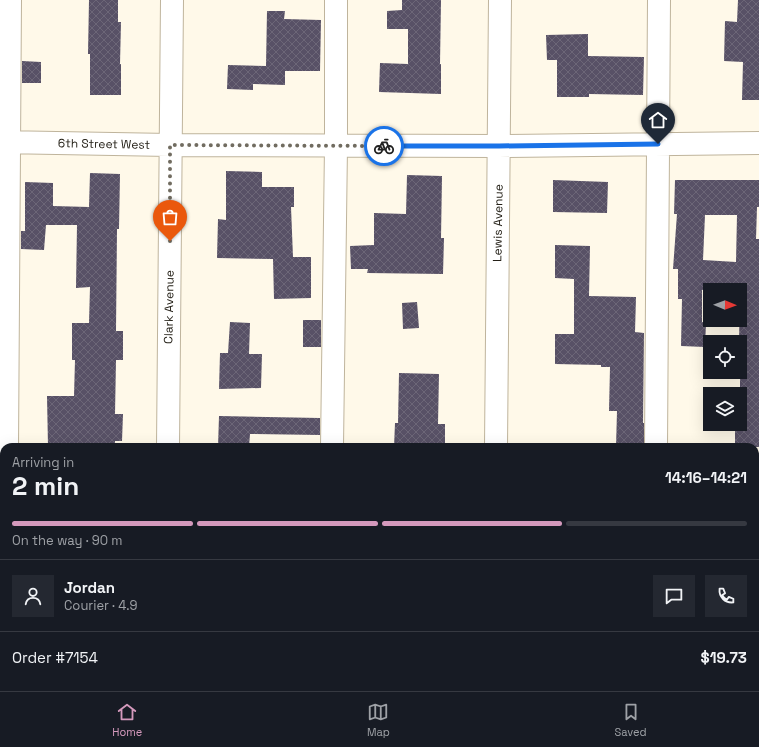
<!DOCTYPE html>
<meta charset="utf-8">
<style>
:root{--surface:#171b24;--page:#242831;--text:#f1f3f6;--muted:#9ea1a6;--line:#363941;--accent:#d499bc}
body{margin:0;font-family:"Space Grotesk",sans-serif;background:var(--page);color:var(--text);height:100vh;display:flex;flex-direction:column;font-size:15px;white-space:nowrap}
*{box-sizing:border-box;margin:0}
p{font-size:13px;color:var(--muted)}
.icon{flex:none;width:22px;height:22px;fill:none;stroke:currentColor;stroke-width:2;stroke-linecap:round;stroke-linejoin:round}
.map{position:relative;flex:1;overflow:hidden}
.panel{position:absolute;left:0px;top:443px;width:759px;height:248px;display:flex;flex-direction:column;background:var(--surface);border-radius:12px 12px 0 0;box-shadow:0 4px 16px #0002}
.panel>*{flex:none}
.needle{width:26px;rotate:91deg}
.buttons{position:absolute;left:703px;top:283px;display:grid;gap:8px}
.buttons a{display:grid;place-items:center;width:44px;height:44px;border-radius:0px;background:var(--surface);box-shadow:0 4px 16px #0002;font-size:20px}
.pin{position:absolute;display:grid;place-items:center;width:34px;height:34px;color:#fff;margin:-41px -17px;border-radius:50% 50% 50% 0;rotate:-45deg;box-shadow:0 0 4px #0007}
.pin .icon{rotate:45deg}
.courier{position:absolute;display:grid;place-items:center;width:40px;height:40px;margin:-20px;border:3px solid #1a73e8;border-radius:50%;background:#fff;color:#222;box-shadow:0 1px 5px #0007}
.head em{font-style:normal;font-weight:600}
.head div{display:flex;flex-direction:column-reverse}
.head{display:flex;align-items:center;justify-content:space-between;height:68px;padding:0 12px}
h1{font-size:26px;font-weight:600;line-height:30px}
.bar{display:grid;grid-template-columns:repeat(4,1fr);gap:6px 4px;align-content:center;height:48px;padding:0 12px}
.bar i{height:5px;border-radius:3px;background:var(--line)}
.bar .current{background:var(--accent)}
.bar p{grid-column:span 4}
.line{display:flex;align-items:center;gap:10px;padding:0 12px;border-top:1px solid var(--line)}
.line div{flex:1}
.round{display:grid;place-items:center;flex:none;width:42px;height:42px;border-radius:0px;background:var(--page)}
.menu{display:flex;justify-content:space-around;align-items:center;height:56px;border-top:1px solid var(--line);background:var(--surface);font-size:11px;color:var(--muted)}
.menu a{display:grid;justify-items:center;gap:2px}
.menu .current{color:var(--accent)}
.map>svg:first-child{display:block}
.building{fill:url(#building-cross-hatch);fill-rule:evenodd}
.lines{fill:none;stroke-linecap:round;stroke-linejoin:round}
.minor-casing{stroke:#bfb49c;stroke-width:24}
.minor{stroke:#fff;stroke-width:22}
.done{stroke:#716c60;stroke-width:4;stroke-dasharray:0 7.2}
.route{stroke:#1a73e8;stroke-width:5}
.labels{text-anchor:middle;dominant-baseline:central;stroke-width:4;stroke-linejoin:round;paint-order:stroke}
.street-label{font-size:12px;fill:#242017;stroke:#fff}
</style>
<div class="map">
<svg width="759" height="691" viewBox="0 0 759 691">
<defs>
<pattern id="building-cross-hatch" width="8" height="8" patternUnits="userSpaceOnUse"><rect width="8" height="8" fill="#585166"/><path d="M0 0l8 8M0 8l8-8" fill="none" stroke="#6c6677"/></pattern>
</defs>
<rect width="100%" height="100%" fill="#fff9e9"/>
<path class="building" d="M89 0H118V22H121L120 64H121V95H90V54H88Z
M402 0H441L440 64H441V94L379 92 380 63 408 64V29H387V11L402 10Z
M738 0H759V100H742L743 62 724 61 725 21 737 22Z
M267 11H285L284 19 321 20 320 71H285V85L253 84V90L227 89 228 65 266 66Z
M588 34V56L644 57 643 95 589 94V97H557V60H547L546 35Z
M22 61 41 62V83H22Z
M226 171 262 172V187H294V207H291L293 257H311V298L274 299 273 259 217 258 218 219 226 220Z
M90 173 120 174 119 229H117L116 331H123V360H116L115 414H123L122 441H115V444L92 443V447H48L47 396H74L75 360H72V323H89L90 287 76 288 77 225H46L44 250 21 249V231H25V182L53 183V206L89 207Z
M407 175 442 176 441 238H444L443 274 367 273 368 269H351L350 246 374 245V213L406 214Z
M553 180 608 182 607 213 553 212Z
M675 180H759V207H757L756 239H759V447H735V424H740V342H739L740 290H702V322L706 323 705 347 681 346 682 299H678V269H673L677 214H674ZM705 215H737L736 262 703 260Z
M555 245 590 246 589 296 636 297 635 332 644 333 643 423H644V447H616L617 411H609L610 367H601V365L555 364V334H574V279L555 278Z
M417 302 419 328 403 329 402 303Z
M303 320H321V347H303Z
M230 322 250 323 249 354H262L261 388 219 389 220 353H228Z
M399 373 439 374 438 424H445V447H394L395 423H398Z
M219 416 320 418V435L250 434 249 447H218Z"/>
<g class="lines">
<defs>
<path id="minor" d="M0 142 170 145 499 146 759 143
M7 447 10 0
M168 447 172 0
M332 447 336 146V0
M496 447 500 0
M656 447 659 0
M5 691V687
M165 691V687
M329 691V687
M493 691V687
M653 691V687"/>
</defs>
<use href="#minor" class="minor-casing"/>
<use href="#minor" class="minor"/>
</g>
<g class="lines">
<path class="done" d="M170 241V145L384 146"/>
<path class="route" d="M384 146H499L658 144"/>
</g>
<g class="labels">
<g class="street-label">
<text transform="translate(104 144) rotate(1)">6th Street West</text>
<text transform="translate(498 223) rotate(-89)">Lewis Avenue</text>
<text transform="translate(169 307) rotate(-89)">Clark Avenue</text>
</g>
</g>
</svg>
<div class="buttons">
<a><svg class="needle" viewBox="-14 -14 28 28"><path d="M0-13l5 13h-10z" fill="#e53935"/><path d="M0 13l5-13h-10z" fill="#9ea1a6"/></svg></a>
<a><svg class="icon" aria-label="locate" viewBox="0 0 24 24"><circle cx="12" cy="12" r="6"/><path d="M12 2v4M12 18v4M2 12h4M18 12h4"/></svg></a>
<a><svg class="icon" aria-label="layers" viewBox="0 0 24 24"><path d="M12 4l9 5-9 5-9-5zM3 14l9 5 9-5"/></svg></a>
</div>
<div class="pin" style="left:170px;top:241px;background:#ea580c"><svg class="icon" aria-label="bag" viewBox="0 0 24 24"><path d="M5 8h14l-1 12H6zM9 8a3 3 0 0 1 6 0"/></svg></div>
<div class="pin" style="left:658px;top:144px;background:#1f2937"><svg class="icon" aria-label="home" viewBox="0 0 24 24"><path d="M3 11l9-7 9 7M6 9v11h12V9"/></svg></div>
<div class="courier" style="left:384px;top:146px"><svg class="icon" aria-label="bike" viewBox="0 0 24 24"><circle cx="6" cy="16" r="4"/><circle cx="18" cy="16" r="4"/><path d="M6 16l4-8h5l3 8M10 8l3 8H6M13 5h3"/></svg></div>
<section class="panel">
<div class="head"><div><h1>2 min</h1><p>Arriving in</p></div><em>14:16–14:21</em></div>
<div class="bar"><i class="current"></i><i class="current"></i><i class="current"></i><i></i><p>On the way · 90 m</p></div>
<div class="line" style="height:72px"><a class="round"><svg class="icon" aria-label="person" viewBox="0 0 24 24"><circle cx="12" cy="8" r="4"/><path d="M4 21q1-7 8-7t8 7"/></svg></a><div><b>Jordan</b><p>Courier · 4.9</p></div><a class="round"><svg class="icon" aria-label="chat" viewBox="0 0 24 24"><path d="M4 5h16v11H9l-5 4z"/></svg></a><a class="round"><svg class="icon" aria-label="phone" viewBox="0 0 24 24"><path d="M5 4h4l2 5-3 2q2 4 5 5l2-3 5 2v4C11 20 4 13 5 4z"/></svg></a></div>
<div class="line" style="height:52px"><div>Order #7154</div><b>$19.73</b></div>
</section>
</div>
<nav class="menu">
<a class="current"><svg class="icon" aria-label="home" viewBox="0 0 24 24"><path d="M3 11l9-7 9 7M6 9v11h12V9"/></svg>Home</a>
<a><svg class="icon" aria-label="map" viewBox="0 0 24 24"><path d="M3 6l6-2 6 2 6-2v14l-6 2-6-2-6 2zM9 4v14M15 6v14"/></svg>Map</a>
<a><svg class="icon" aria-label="saved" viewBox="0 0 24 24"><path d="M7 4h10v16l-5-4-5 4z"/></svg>Saved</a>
</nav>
